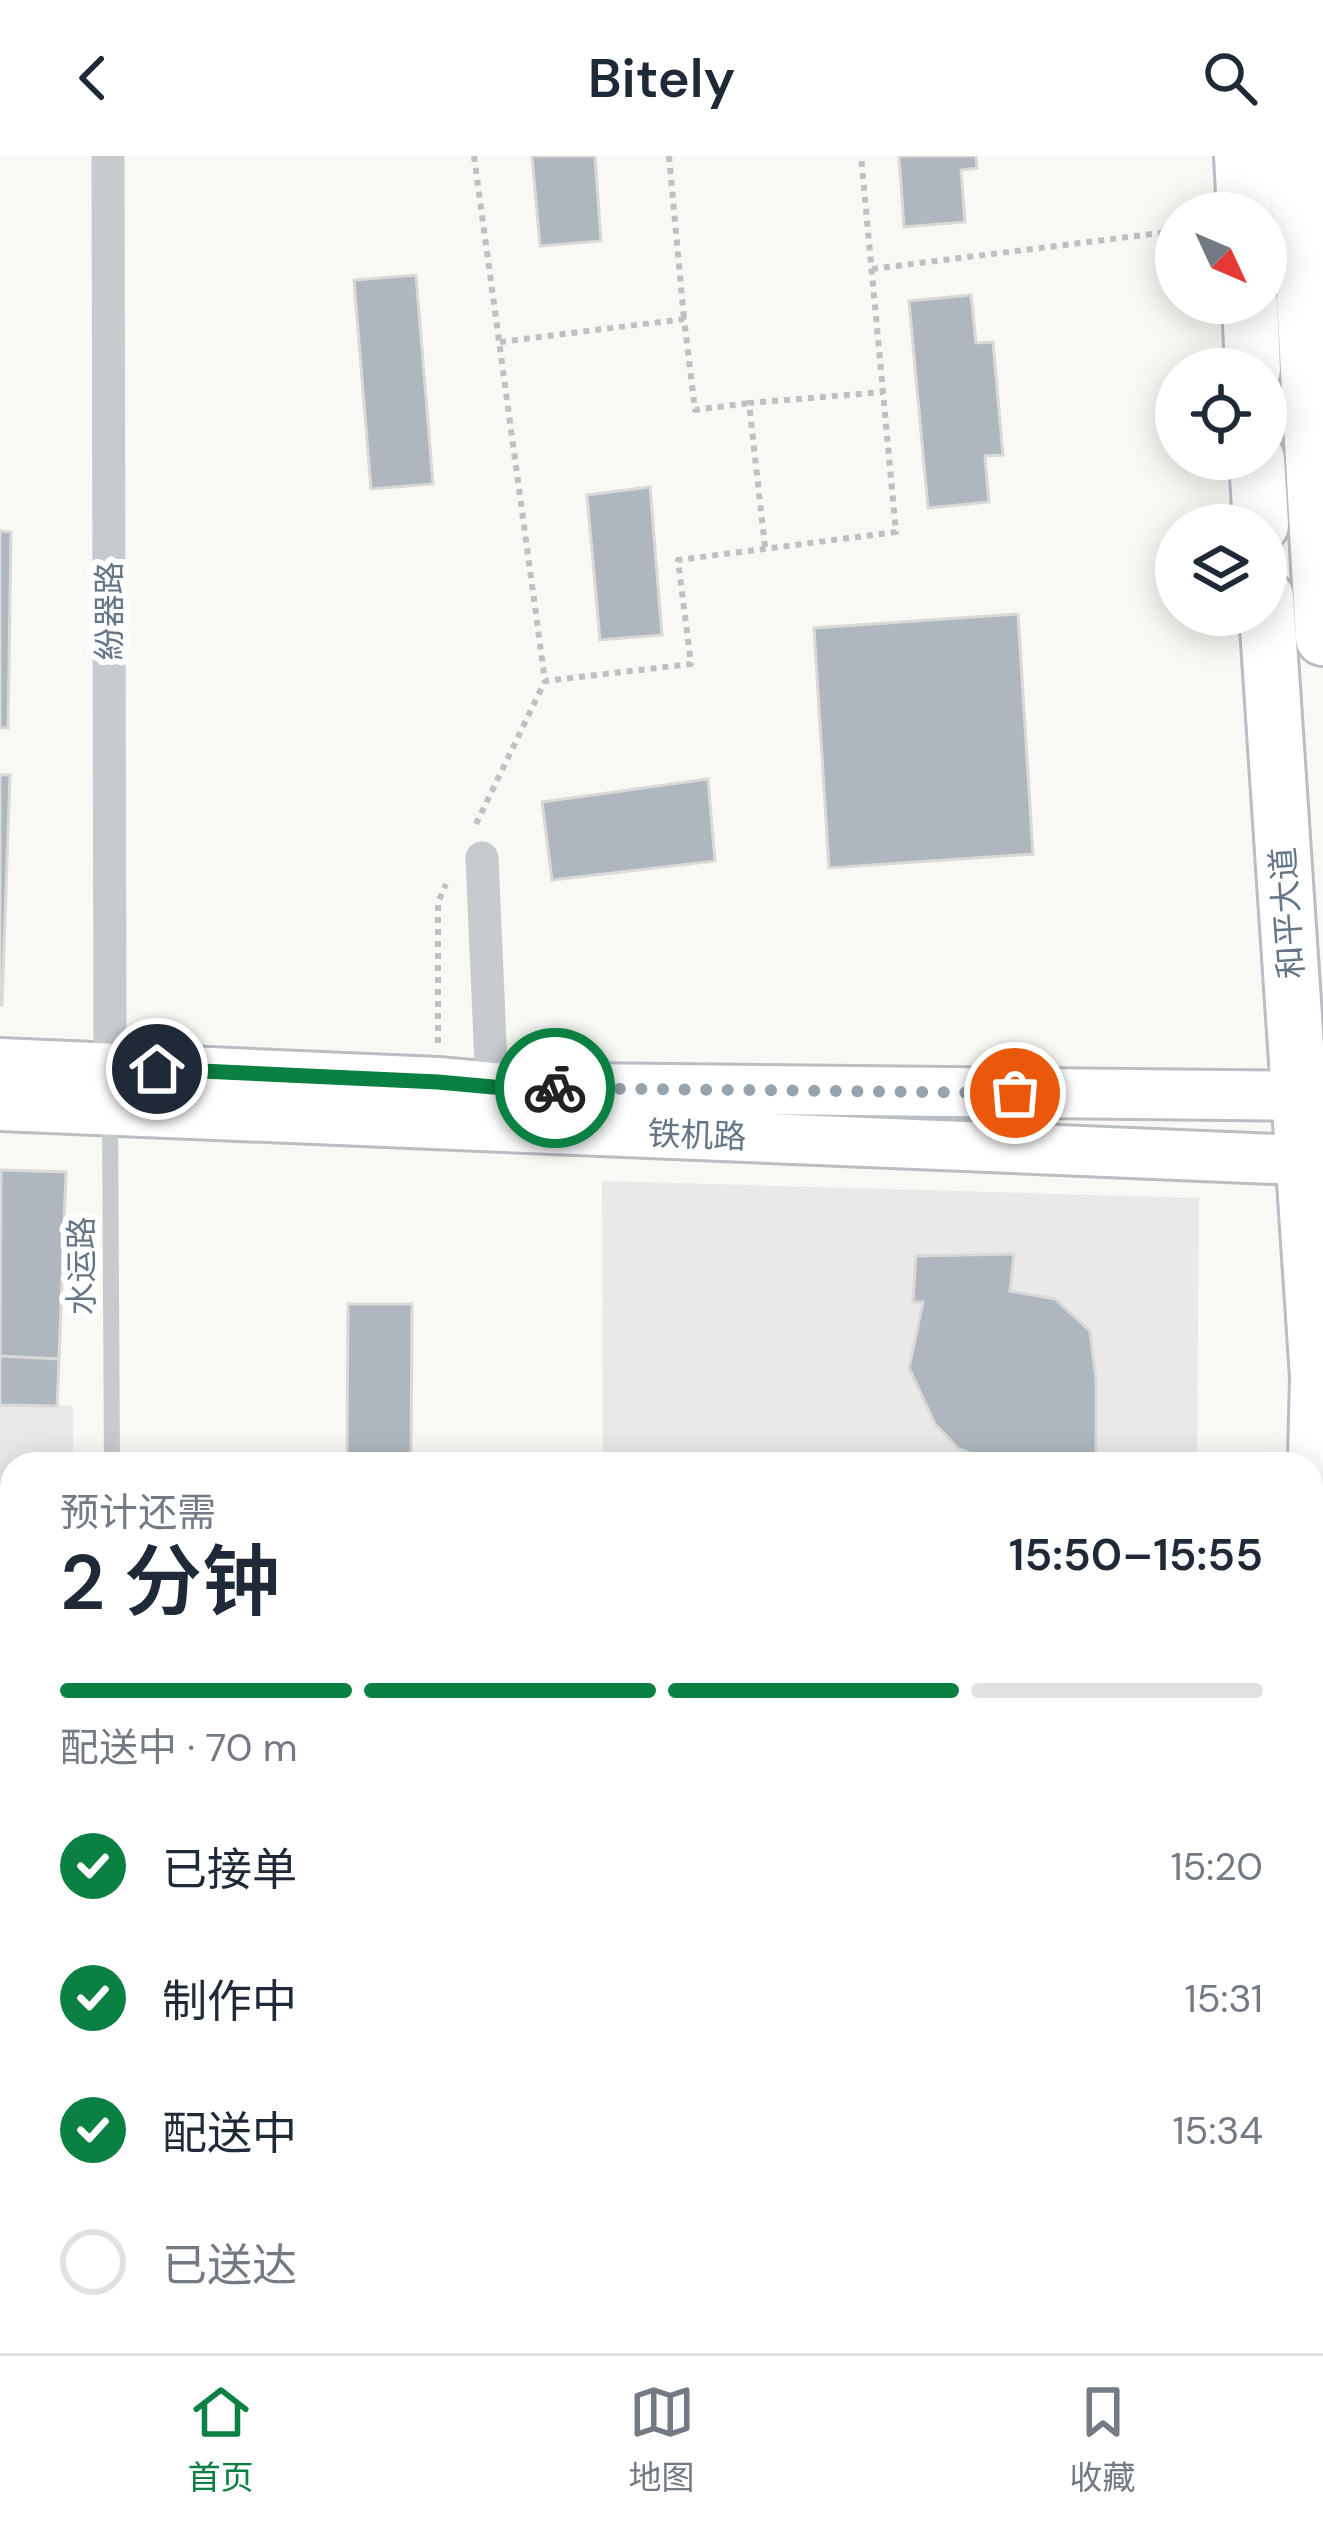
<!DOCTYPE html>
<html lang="zh">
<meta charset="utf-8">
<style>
:root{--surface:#fff;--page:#f6f6f7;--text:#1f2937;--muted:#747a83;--line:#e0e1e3;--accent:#0b8043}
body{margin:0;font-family:"DM Sans","Noto Sans SC",sans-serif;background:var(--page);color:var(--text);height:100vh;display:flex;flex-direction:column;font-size:45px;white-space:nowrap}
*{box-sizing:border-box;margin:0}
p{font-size:39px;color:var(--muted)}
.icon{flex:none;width:66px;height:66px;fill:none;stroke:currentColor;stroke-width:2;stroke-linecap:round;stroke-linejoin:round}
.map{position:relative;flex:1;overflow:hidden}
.drawer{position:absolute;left:0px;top:1296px;width:1323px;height:903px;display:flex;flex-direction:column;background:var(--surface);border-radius:36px 36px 0 0;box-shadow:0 6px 30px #0003}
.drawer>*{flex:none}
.needle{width:78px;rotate:134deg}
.tools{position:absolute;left:1155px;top:36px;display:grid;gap:24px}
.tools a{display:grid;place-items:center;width:132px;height:132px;border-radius:50%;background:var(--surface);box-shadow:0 6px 30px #0003;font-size:60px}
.pin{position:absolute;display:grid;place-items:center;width:102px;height:102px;color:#fff;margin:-51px;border:6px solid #fff;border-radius:50%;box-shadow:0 3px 12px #0007}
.courier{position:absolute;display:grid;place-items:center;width:120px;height:120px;margin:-60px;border:9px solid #0b8043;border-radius:50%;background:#fff;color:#222;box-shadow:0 3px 15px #0007}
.overview em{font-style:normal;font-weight:600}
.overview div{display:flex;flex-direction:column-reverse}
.overview{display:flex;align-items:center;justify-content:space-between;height:204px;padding:0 60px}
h1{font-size:78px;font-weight:600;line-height:90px}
.bar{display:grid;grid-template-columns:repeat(4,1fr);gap:18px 12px;align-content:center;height:144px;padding:0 60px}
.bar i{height:15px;border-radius:9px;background:var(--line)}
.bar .selected{background:var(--accent)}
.bar p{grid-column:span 4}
ol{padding:0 60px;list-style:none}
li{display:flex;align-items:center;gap:36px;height:132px}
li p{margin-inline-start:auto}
li .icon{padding:12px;border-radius:50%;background:var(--accent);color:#fff;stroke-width:4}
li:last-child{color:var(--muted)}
li i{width:66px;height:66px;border:6px solid var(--line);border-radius:50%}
header{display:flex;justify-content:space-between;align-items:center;height:156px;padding:0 60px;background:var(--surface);font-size:54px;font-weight:600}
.tabs{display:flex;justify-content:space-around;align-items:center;height:168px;border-top:3px solid var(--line);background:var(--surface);font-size:33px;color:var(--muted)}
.tabs a{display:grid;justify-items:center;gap:6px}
.tabs .selected{color:var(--accent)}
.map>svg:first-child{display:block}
.built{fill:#e8e9e8}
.building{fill:#afb6bd;stroke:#d9d9d7;stroke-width:3}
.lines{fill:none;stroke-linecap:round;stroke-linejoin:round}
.secondary-casing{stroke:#b9bec3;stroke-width:54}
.primary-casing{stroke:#babec2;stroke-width:60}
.path{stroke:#bec1c3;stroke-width:6;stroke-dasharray:6 6;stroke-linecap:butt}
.lane{stroke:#c7cbce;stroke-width:16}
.street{stroke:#c7cbce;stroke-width:33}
.secondary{stroke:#fff;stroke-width:48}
.primary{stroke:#fff;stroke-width:54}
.done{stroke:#98a4ad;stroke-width:12;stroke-dasharray:0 21.6}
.route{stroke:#0b8043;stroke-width:15}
.labels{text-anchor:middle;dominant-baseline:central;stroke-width:12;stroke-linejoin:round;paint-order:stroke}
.street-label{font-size:33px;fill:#657687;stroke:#fff}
</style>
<header><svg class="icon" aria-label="back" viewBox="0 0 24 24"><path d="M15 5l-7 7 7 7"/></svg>Bitely<svg class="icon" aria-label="search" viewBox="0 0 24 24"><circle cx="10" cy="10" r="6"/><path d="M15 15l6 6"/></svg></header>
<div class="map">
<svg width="1323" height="2197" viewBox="0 0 1323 2197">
<rect width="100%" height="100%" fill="#f8f8f4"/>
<path class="built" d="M0 1014 66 1016 57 1249 73 1250V1308H12V2187H81V2197H0Z
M602 1025 1199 1042 1197 1308H603Z"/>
<path class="building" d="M532 0H595L601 85 540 90Z
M899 0H976L977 12 961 14 965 66 904 71Z
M416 119 433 328 371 333 354 124Z
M971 139 976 187 993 186 1003 299 985 300 989 346 928 352 909 145Z
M650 331 662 479 600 484 587 339Z
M0 375 11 376 8 572H0Z
M1018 458 1033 698 829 712 814 472Z
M0 619H10L2 849H0Z
M708 623 715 705 552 724 542 646Z
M1 1014 66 1016 59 1203 0 1200Z
M1014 1098 1010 1135 1055 1143 1090 1175 1096 1223V1308H1000L959 1293 935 1268 909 1212 923 1146H913L916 1100Z
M348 1148H412L411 1308H347Z
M0 1200 59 1203 57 1250 0 1249Z
M0 2167 12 2175 13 2187 8 2197H0Z"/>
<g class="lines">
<defs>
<path id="secondary" d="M0 907 438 926 492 931 1323 940
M0 950 1323 1005"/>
<path id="primary" d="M1242 0 1245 57
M1296 0 1323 482
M1250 147 1253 213
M1257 303 1261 369
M1266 441 1318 1221 1311 1504
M1279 2197V2187"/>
</defs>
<use href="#secondary" class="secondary-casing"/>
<use href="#primary" class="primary-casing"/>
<path class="path" d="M474 0 545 525 691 508 678 404 896 376 861 0
M669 0 684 163
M872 113 1176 75
M500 186 684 163 695 254 749 247
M765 391 749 247 883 236
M476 668 545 525
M438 887V746L446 728"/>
<path class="lane" d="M110 961 112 1308
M0 1711 12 1712
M116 2187V2188"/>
<path class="street" d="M108 0 110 911
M482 702 492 931"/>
<use href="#secondary" class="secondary"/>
<use href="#primary" class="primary"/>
</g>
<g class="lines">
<path class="done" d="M555 932 1015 937"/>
<path class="route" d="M157 913 438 926 493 931 555 932"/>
</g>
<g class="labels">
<g class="street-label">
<text transform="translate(109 455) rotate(-90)">紛器路</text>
<text transform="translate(1287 757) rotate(-94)">和平大道</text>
<text transform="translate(697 979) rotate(2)">铁机路</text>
<text transform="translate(81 1110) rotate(-90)">水运路</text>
</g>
</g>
</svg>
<div class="tools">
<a><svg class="needle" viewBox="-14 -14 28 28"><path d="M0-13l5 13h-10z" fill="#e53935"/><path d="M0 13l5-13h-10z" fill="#747a83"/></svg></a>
<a><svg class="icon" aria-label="locate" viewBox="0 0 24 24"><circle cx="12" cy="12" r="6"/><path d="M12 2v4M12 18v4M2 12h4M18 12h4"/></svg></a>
<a><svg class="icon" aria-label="layers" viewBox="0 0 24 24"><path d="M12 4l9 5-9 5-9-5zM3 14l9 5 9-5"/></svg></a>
</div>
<div class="pin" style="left:1015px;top:937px;background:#ea580c"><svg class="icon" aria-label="bag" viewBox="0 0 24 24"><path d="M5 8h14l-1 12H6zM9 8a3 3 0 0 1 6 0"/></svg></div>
<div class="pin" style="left:157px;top:913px;background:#1f2937"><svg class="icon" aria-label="home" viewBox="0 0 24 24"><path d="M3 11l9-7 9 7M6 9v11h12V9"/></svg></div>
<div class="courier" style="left:555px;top:932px"><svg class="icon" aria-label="bike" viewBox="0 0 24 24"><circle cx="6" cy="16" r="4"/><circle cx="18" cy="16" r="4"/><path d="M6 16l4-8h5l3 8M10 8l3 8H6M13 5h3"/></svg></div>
<section class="drawer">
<div class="overview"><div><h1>2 分钟</h1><p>预计还需</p></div><em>15:50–15:55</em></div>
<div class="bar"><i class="selected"></i><i class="selected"></i><i class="selected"></i><i></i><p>配送中 · 70 m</p></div>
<ol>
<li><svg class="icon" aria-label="check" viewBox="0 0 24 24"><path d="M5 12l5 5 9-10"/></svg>已接单<p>15:20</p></li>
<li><svg class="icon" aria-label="check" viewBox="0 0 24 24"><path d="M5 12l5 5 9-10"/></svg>制作中<p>15:31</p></li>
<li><svg class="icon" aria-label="check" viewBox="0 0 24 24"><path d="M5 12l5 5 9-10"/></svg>配送中<p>15:34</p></li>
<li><i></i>已送达</li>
</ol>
</section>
</div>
<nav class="tabs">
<a class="selected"><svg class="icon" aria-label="home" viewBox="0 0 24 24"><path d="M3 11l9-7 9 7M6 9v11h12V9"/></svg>首页</a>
<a><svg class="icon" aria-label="map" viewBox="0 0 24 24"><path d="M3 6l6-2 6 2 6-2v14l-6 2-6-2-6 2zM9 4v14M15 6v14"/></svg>地图</a>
<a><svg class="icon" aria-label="saved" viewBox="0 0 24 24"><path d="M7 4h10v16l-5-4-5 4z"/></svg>收藏</a>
</nav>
